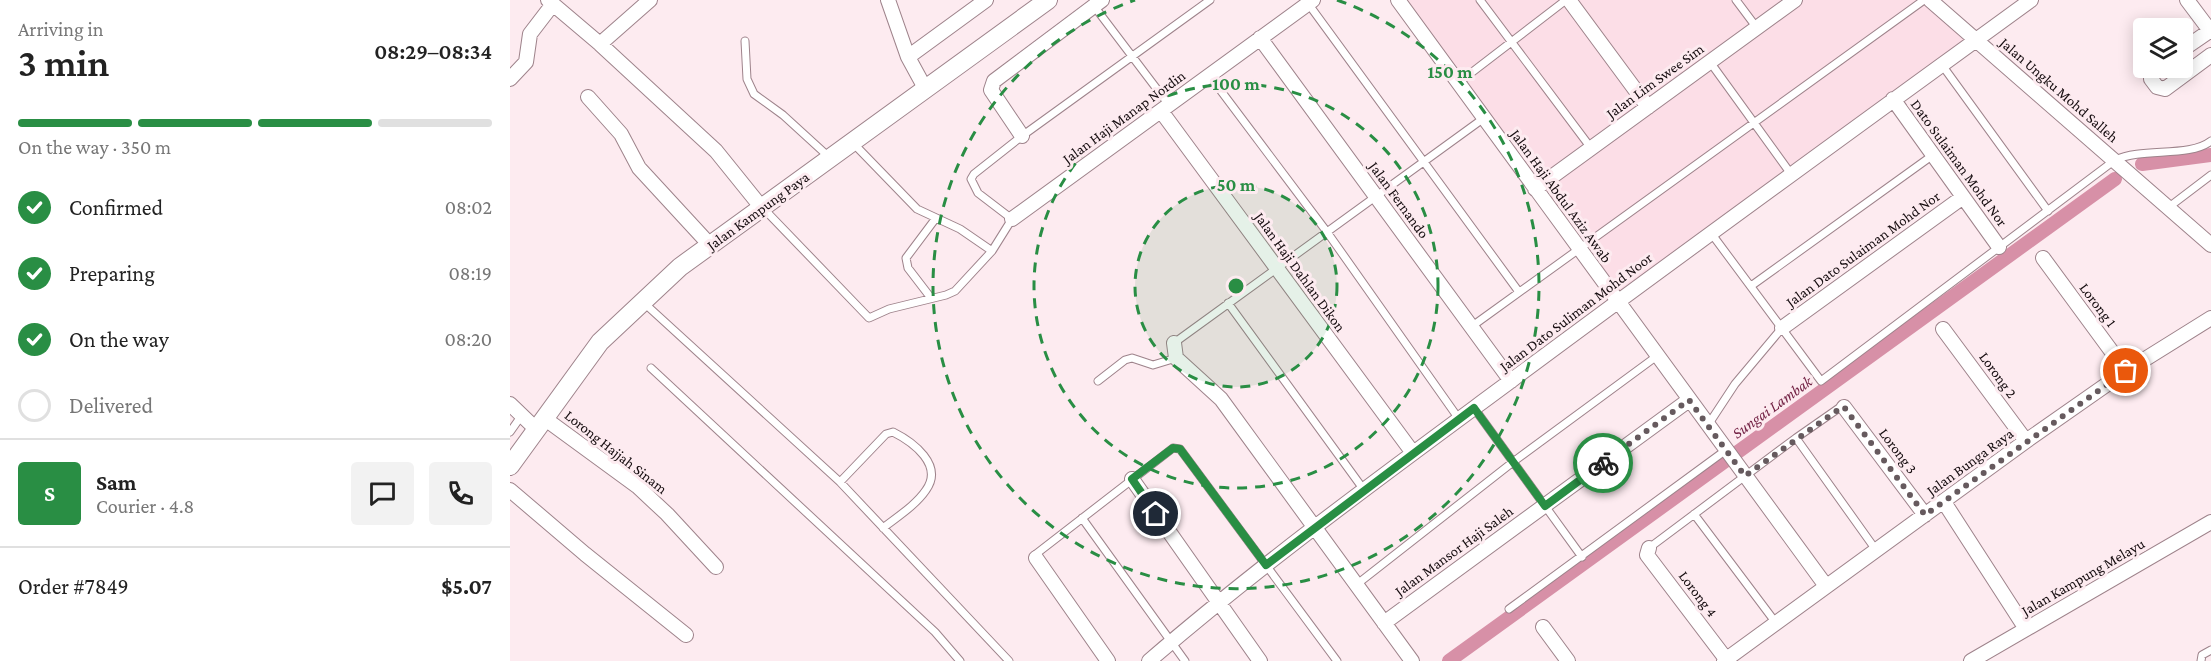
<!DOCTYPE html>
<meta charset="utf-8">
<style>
:root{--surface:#fff;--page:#f2f2f2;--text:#222;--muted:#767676;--line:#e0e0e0;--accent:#298e44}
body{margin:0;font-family:"Crimson Pro",serif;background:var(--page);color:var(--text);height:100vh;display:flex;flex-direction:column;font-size:22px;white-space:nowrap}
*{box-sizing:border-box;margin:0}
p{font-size:20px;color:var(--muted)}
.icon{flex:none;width:33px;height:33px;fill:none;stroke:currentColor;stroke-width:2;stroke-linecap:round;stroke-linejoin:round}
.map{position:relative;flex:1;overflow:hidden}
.sheet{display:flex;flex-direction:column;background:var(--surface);width:510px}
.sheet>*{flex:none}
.tools{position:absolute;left:1623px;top:18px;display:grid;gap:12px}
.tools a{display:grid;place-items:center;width:60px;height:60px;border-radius:6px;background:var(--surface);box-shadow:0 3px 15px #0003;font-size:30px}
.pin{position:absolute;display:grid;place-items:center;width:51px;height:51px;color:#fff;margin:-26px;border:3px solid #fff;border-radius:50%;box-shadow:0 2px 6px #0007}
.courier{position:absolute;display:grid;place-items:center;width:60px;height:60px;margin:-30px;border:4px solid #298e44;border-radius:50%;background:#fff;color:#222;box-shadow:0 2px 8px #0007}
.overview em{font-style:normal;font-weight:600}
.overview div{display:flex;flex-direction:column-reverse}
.overview{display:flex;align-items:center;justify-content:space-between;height:102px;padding:0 18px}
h1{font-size:39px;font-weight:600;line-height:45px}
.bar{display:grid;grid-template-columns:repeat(4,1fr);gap:9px 6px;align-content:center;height:72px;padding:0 18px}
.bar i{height:8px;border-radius:4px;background:var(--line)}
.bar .active{background:var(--accent)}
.bar p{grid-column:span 4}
.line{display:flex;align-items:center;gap:15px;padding:0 18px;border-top:2px solid var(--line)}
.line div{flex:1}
.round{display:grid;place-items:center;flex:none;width:63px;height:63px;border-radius:6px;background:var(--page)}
ol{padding:0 18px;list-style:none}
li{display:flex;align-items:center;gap:18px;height:66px}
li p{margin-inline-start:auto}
li .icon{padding:6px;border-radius:50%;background:var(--accent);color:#fff;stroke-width:4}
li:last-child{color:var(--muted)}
li i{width:33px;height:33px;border:3px solid var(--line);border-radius:50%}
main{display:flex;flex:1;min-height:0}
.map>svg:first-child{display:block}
.built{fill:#fcdee7}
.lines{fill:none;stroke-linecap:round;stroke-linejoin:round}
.canal{stroke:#d790a7;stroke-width:14}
.service-casing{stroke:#9e838b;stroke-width:9}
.minor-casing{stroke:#9e838b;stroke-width:16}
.tertiary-casing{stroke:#9e838b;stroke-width:20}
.service{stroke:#fff;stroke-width:7}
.minor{stroke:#fff;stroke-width:14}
.tertiary{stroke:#fff;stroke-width:18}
.done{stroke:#665a5e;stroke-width:6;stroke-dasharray:0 10.8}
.route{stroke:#298e44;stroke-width:8}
.ring{fill:none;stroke:#298e44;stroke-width:3;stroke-dasharray:10 8}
.labels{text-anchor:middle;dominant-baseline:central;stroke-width:6;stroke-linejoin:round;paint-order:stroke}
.street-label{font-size:15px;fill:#150c0f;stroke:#fdebf0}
.water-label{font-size:16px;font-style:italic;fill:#701e41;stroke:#fdebf0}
.centre{fill:#298e44;stroke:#fdebf0;stroke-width:3}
.ring-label{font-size:18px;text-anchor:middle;font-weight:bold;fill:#298e44;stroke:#fdebf0;stroke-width:6;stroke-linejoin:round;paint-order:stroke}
</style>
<main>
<section class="sheet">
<div class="overview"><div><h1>3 min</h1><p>Arriving in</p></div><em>08:29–08:34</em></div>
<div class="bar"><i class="active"></i><i class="active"></i><i class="active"></i><i></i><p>On the way · 350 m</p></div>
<ol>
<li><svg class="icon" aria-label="check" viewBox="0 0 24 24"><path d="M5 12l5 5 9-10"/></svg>Confirmed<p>08:02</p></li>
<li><svg class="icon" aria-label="check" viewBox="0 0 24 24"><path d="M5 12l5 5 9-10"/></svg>Preparing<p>08:19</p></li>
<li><svg class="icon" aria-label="check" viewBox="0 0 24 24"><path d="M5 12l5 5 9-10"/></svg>On the way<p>08:20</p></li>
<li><i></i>Delivered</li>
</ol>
<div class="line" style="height:108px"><b class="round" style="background:var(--accent);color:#fff">S</b><div><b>Sam</b><p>Courier · 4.8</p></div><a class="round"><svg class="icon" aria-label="chat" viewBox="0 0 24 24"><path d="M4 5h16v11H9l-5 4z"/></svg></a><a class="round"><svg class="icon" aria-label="phone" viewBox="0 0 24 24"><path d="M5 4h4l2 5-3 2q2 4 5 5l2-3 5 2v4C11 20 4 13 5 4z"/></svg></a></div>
<div class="line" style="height:78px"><div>Order #7849</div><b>$5.07</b></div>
</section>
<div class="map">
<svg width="1701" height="661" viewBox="0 0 1701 661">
<rect width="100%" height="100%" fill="#fdebf0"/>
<path class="built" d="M893 0H1427L1474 40 1115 303Z"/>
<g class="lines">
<path class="canal" d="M1632 164 1701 155
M939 661 1605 179"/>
<defs>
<path id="service" d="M970 0 1081 148
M1226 0 1247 28
M797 2 1009 292
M584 6 659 105
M235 41 237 79 244 94 273 115 319 157
M1200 62 1281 174
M1432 65 1538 211
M699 75 817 232 949 419
M948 83 1056 0
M343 143 407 209 450 229 482 251
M1659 207 1701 175
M253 208 359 318 379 309 436 295 445 291 482 251 502 219 468 193 461 179 464 174 512 136 700 0
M1201 233 1311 381 1605 160C1633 147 1679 158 1701 141
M1241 286 1423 155
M421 298 398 268 396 258 426 218
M133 302 330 482 499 661
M718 303 854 490
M961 327 1414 0
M664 343 974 118
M141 368 425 632 450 661
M588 381 615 360 622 358 643 365 666 358
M1334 407 1329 408 1286 438 1366 550
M964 408 1072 557
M1198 425 1225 384 1272 328
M0 432 12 415
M330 482 376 434 383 432C403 442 434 465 416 490 406 505 387 517 373 528
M1184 514 1266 623
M572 518 675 661
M1139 548 1286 438
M526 558V554L663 448 670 449 827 661
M846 585 1003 462 1147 356
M999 609 1216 450
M1691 661 1692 655 1701 650"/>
<path id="minor" d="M38 0 90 44 206 151 252 208
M378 0 398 57 416 90
M888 0 1316 586
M1059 0 1138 107
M1420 0 1701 245
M1677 0 1701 32
M750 38 1001 381
M90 44 140 0
M1672 50 1701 30
M398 57 476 0
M1648 68 1643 71 1641 79 1647 87 1655 89 1701 55
M0 79 16 62 20 34 43 4
M78 97 111 134 129 168 200 245
M1383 99 1489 247
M651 111 903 453
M512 136 481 90 484 81 592 0
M1025 189 1285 0
M502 219 803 0
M1533 258 1616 371
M1272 328 1453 197
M1433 329 1516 441
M664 343 666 358 711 399 902 661
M0 404 26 429
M1334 407 1415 515
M34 418 127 486 157 514 206 567
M622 479 750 661
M0 490 75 554 176 635
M1434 502 1516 629
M1139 548 1137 555 1216 659
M526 558 598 661
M874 623 1179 400
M1033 627 1058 661
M639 661C755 561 879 471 1002 380 1174 252 1348 126 1521 0
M1214 661 1516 441 1616 371 1701 318
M1461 661 1701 522"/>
<path id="tertiary" d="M0 466 90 342 170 267 538 0"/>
</defs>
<use href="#service" class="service-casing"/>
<use href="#minor" class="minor-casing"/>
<use href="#tertiary" class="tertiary-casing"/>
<use href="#service" class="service"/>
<use href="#minor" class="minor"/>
<use href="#tertiary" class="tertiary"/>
</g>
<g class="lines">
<path class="done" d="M1093 463 1179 400 1235 476 1332 407H1334L1415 515 1616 371"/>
<path class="route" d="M646 514 622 479 663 448 670 449 756 565 964 408 1035 506 1093 463"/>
</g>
<circle cx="726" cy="286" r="101" fill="#298e44" fill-opacity=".12"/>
<g class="ring">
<circle cx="726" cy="286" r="101"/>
<circle cx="726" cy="286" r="202"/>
<path d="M827 0A303 303 0 1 1 625 0"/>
</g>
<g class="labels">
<g class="street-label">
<text transform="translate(1145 81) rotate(-36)">Jalan Lim Swee Sim</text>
<text transform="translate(1549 90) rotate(41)">Jalan Ungku Mohd Salleh</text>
<text transform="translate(614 117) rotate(-36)">Jalan Haji Manap Nordin</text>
<text transform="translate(1449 163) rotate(54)">Dato Sulaiman Mohd Nor</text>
<text transform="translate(1051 196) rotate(54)">Jalan Haji Abdul Aziz Awab</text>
<text transform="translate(889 200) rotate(54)">Jalan Fernando</text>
<text transform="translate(248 211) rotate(-36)">Jalan Kampung Paya</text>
<text transform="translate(1353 249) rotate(-36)">Jalan Dato Sulaiman Mohd Nor</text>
<text transform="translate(790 272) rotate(54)">Jalan Haji Dahlan Dikon</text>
<text transform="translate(1588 305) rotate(53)">Lorong 1</text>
<text transform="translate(1066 312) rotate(-37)">Jalan Dato Suliman Mohd Noor</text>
<text transform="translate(1488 375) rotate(54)">Lorong 2</text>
<text transform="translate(1388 451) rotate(53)">Lorong 3</text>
<text transform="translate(106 452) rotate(38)">Lorong Hajjah Sinam</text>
<text transform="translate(1460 462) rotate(-36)">Jalan Bunga Raya</text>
<text transform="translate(944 551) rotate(-36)">Jalan Mansor Haji Saleh</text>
<text transform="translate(1573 577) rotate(-30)">Jalan Kampung Melayu</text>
<text transform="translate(1188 594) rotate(53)">Lorong 4</text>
</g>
<g class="water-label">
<text transform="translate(1262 407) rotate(-36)">Sungai Lambak</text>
</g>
</g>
<circle cx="726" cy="286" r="9" class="centre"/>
<g class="ring-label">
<text x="940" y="78">150 m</text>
<text x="726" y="90">100 m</text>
<text x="726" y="191">50 m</text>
</g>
</svg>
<div class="tools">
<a><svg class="icon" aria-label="layers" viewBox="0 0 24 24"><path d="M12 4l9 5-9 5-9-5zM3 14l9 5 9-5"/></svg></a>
</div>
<div class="pin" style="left:1616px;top:371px;background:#ea580c"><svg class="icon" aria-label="bag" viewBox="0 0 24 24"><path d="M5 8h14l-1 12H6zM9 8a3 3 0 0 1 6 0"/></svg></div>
<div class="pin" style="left:646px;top:514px;background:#1f2937"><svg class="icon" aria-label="home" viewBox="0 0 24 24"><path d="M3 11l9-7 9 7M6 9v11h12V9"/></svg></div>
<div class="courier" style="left:1093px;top:463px"><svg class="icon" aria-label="bike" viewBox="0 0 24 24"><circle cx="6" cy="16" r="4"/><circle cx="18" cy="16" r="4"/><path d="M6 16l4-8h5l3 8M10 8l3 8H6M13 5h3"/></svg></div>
</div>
</main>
